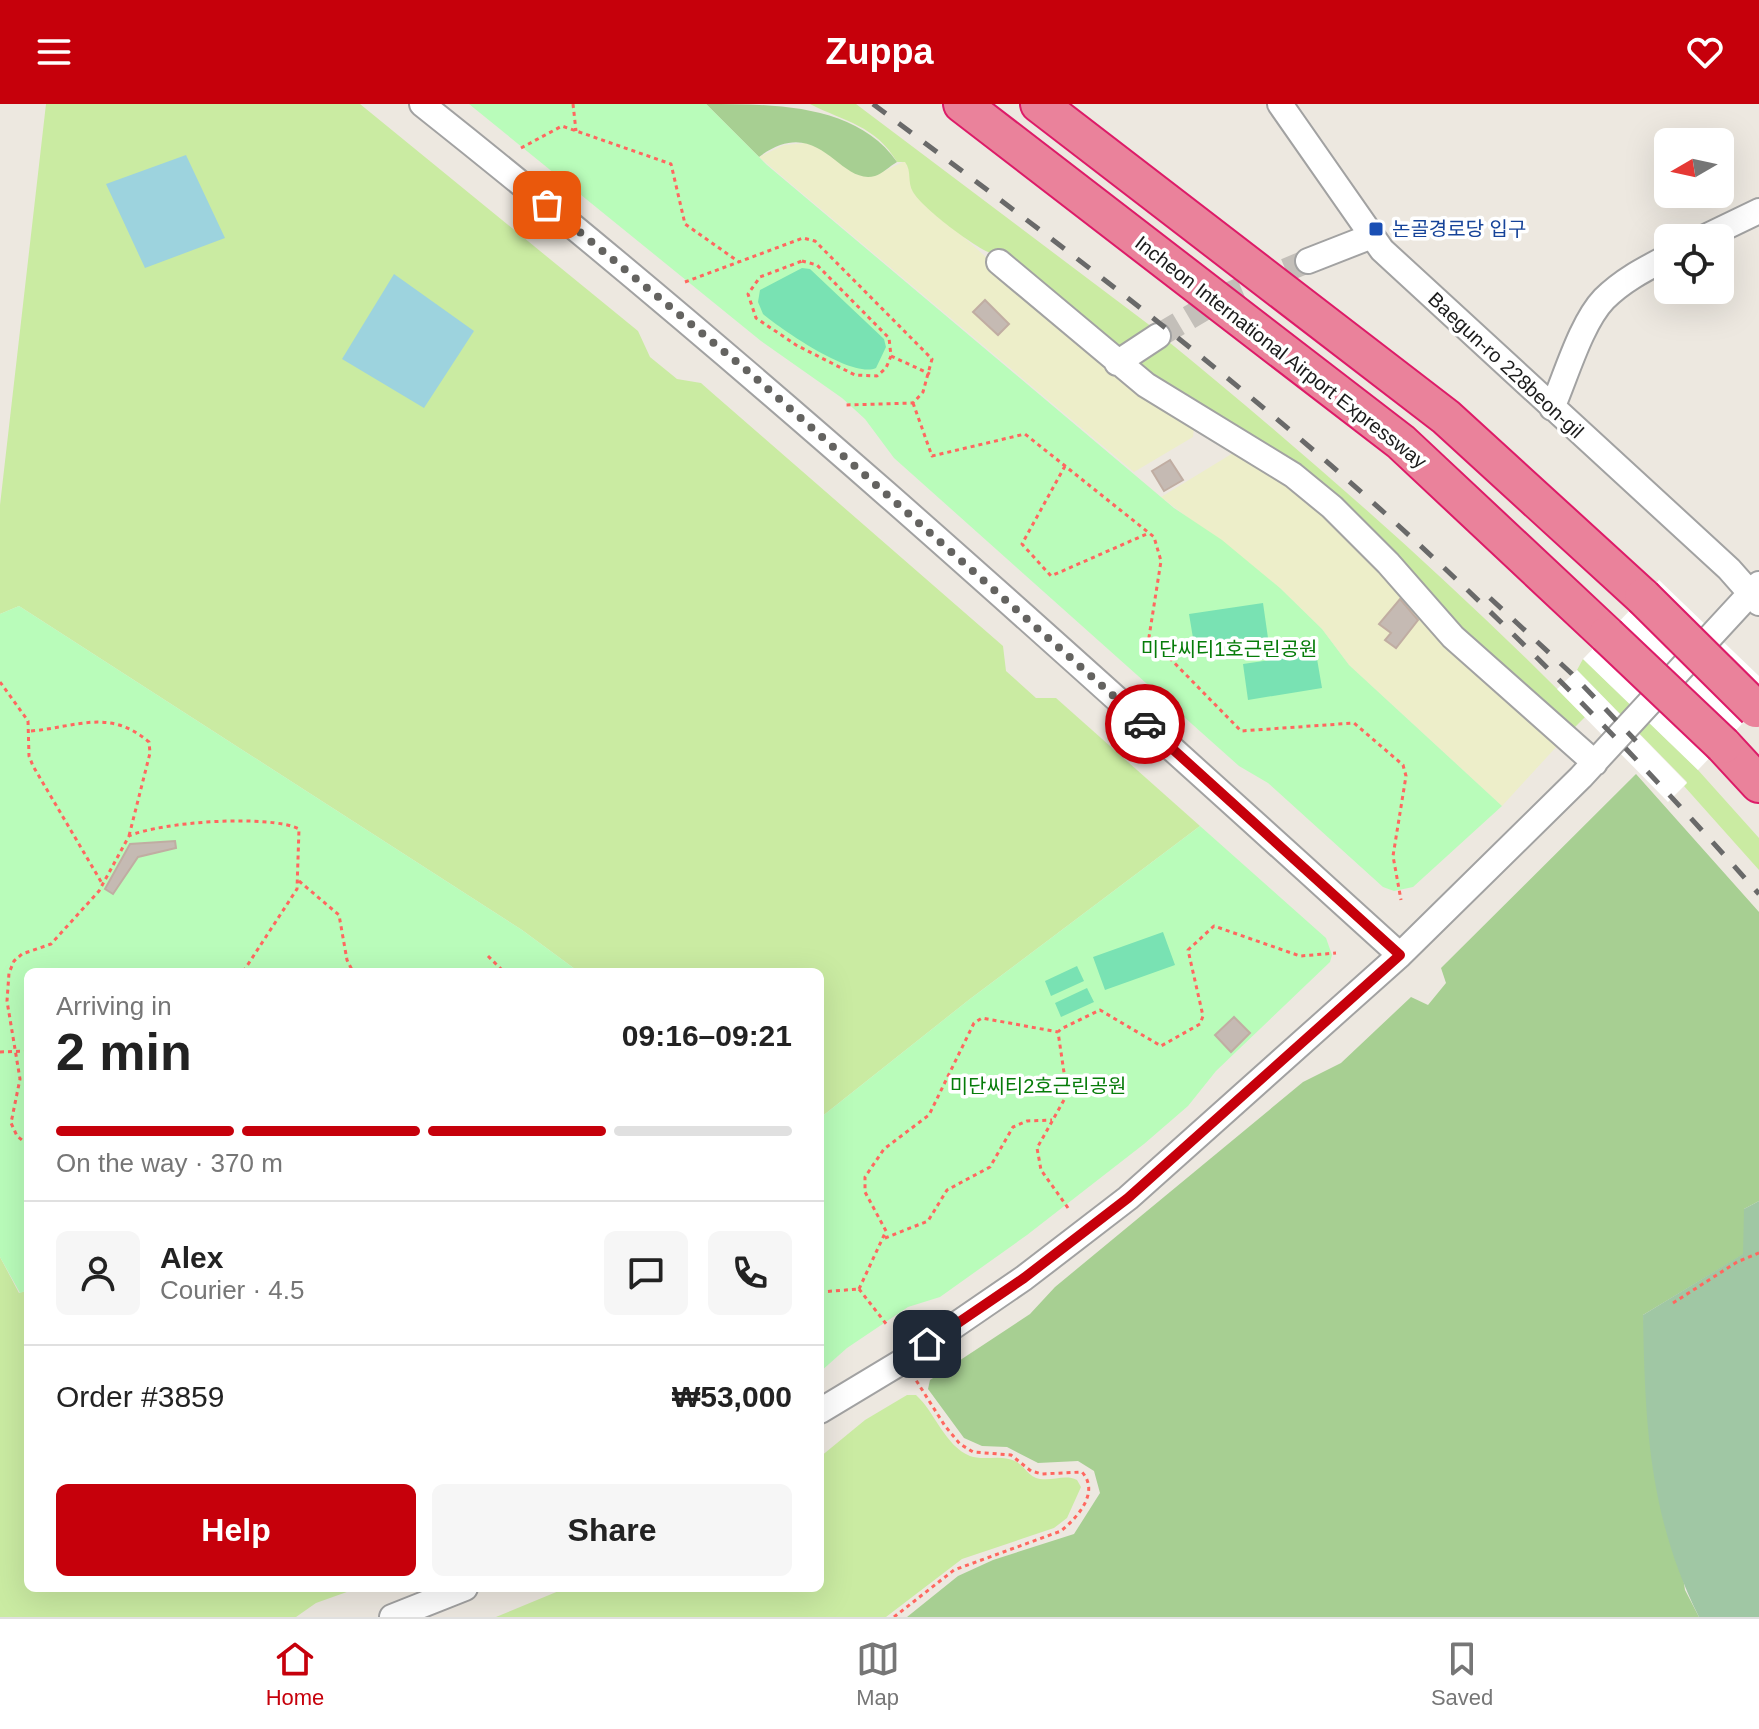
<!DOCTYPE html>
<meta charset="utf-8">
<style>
:root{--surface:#fff;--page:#f6f6f6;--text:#222;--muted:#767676;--line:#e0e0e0;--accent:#c6000b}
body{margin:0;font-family:Arial,"Noto Sans KR",sans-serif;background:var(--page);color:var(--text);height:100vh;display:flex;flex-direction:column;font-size:30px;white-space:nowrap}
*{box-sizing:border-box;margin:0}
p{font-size:26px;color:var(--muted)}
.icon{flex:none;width:44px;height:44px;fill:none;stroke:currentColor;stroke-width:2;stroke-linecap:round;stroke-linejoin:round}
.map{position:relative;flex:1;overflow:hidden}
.drawer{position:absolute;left:24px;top:864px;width:800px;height:624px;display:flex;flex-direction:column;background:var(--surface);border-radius:12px;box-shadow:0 8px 32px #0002}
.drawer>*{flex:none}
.needle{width:52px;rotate:261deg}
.controls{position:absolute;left:1654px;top:24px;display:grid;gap:16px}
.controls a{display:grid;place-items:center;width:80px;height:80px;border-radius:12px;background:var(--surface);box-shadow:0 8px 32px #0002;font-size:40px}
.pin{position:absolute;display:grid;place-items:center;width:68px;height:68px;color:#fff;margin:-34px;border-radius:16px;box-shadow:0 4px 12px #0006}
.courier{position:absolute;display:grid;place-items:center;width:80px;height:80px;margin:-40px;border:6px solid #c6000b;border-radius:50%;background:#fff;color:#222;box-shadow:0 2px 10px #0007}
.headline em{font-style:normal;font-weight:700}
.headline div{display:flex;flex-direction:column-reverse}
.headline{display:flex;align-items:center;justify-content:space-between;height:136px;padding:0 32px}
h1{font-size:52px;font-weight:700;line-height:60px}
.bar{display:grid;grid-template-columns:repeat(4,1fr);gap:12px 8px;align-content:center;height:96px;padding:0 32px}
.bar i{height:10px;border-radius:6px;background:var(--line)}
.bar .active{background:var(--accent)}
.bar p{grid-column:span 4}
.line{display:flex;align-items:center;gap:20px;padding:0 32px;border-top:2px solid var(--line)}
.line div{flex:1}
.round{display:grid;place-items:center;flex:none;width:84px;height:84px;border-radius:12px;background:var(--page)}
.cta{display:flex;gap:16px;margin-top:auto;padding:16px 32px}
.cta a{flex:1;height:92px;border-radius:12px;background:var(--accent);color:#fff;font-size:32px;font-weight:700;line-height:92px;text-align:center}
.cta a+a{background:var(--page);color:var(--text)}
header{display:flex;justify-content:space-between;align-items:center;height:104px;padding:0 32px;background:var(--accent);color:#fff;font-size:36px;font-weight:700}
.tab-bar{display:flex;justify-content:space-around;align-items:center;height:112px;border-top:2px solid var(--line);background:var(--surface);font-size:22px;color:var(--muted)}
.tab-bar a{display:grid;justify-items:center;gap:4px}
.tab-bar .active{color:var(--accent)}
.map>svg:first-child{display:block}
.farmland{fill:#edeec9}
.grass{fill:#caeba2}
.forest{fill:#a7cf92}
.cemetery{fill:#a0c7a4}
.park{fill:#b9fcba}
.pitch{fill:#79e2b3}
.water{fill:#9dd3de}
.pier{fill:#fff}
.building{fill:#c5bab3;stroke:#c0ada2;stroke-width:2}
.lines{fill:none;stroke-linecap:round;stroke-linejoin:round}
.minor-tunnel{stroke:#c3bfb9;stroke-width:24;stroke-dasharray:24 12;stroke-linecap:butt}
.minor-casing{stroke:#a2a2a2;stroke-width:28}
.highway-casing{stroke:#dd1b68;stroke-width:40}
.path{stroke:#ff675f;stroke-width:3;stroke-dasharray:4 4;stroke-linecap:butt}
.minor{stroke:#fff;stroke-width:24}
.highway{stroke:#ea829b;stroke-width:36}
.rail{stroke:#696969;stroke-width:5;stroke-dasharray:16 16;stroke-linecap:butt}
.highway-bridge-casing{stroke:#dd1b68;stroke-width:40;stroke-linecap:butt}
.highway-bridge{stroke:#ea829b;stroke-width:36}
.done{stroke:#646360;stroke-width:8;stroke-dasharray:0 14.4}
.route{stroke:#c6000b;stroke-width:10}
.transit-dot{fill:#1a4fb4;stroke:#fff;stroke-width:3}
.labels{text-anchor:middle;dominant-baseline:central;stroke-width:7;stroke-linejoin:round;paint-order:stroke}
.transit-label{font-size:20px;fill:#164399;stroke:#fff;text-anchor:start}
.street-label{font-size:20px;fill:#1b1b1b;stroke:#fff}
.park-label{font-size:20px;fill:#067c09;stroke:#fff}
</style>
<header><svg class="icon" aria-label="menu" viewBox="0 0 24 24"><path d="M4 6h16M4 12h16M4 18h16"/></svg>Zuppa<svg class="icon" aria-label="heart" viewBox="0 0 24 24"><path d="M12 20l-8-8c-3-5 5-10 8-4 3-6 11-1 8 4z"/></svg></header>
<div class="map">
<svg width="1759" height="1513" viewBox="0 0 1759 1513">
<rect width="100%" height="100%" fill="#ede8e0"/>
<path class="farmland" d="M806 39 821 44 859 71 874 72 905 57 910 65 913 88 1014 178 1194 324 1193 333 1134 368 759 53 784 41Z
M1238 346 1296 379 1558 641 1502 702 1349 561 1322 525 1280 484 1161 393Z"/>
<path class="grass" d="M46 0H360L638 227 650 253 677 275 701 279 710 287 1003 542 1006 567 1036 594H1056L1200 722 970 895 820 1014V868H579L522 826 19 502 0 510V401Z
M810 0H856L1156 226 1123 246 999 152C982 150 922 104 913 88 907 78 912 67 905 58H897C875 21 845 18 810 0Z
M1164 234C1311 354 1452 478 1585 613L1571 627 1415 482 1139 263 1138 257Z
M1583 555 1698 666 1759 734V766L1684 682 1687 678 1577 566Z
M0 1153 19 1189 28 1186V1484H358L316 1499 296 1513H0Z
M907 1291H916C935 1308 945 1342 970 1352 984 1357 1001 1350 1015 1357 1025 1362 1028 1373 1040 1375 1054 1377 1065 1370 1077 1376L1081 1383 1067 1414 1054 1424 962 1455 886 1513H496L566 1484H820V1353L865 1316Z"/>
<path class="forest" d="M706 0C775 0 857 0 897 58 890 62 882 70 875 72 838 82 820 8 759 53Z
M1636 670 1759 808V1097L1744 1105V1150L1643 1211 1685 1486 1699 1513H907L958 1472 993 1456 1074 1430 1100 1389 1094 1367 1078 1357 1038 1359 1007 1343 982 1342 964 1334 928 1285 930 1276 1030 1210 1055 1183 1303 978 1341 959 1411 893 1428 901 1446 879 1441 864Z"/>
<path class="cemetery" d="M1759 1097V1513H1699C1649 1413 1645 1320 1643 1211L1743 1150 1744 1105Z"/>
<path class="park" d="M469 0H706L767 61 1174 404 1222 436 1280 484 1322 525 1349 561 1502 702 1413 783 1394 787 1383 783 1268 679 1239 662 894 354 865 315 842 294 761 237Z
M19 502 522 826 579 868H28V1186L20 1189 0 1153V510Z
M1200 722 1326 834 1332 851 1330 858 1216 967 1188 1002 1144 1040 1027 1131 940 1193 908 1203 847 1244 820 1268V1014L970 895Z"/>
<path class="pitch" d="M802 164 810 165 884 235 886 243 876 264C853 275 782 226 763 210L758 198 760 186Z
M1263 499 1268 534 1195 546 1189 510Z
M1316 549 1322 584 1248 596 1243 560Z
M1163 828 1175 861 1105 886 1093 853Z
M1077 862 1084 877 1051 892 1045 877Z
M1087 884 1094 898 1061 913 1055 899Z"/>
<path class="water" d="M186 51 225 134 145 164 106 80Z
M394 170 474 227 424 304 342 255Z"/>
<path class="pier" d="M1659 476 1759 572V602L1698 666 1583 555Z
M1577 566 1687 679 1668 698 1557 585Z"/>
<path class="building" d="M985 196 1009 220 998 231 973 208Z
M1170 356 1183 376 1164 387 1152 367Z
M1400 495 1418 516 1396 544 1385 536 1391 529 1379 520Z
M175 737 176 744 138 753 113 790 105 785 130 740Z
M1234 913 1250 929 1231 948 1215 931Z"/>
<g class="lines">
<path class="minor-tunnel" d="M1158 232 1229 190 1308 157"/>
<defs>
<path id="minor" d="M422 0C761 269 1080 561 1400 851
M1280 0 1382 146 1729 465 1759 499
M1703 134 1759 107
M1308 157 1372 132
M999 158 1146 281 1293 371 1332 403 1388 459 1453 533 1595 659
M1117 259 1158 232
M1552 304C1566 272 1581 219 1604 195 1623 176 1645 165 1668 153
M820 1307 903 1257 1024 1174 1128 1094 1400 851 1581 673 1759 480
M392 1513 465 1484"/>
<path id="highway" d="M962 0 1401 338 1607 531
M1039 0 1446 313 1643 493
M1723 641 1759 680"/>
</defs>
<use href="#minor" class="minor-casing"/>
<use href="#highway" class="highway-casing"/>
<path class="path" d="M573 0 576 27
M521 44 562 22 671 60 685 120 739 158
M802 157 817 161 889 234 891 252 886 264 877 272 855 271 796 241 756 214 748 190 760 173Z
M685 178 803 134 815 137 932 255 923 288 913 299 846 301
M891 252 930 270
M913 299 932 352 1025 330 1154 433 1161 457 1149 533 1241 627 1354 619 1403 661 1406 672 1393 752 1401 796
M1065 362 1022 440 1051 472 1149 429
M0 578 28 617 29 652 33 662 103 781
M31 627C77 623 109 604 149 638L150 649 129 732
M299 777 339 811 347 856 353 868
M488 852 504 868
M0 948 28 947
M28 1041 17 1032 11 1019 20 975 7 897 9 869 14 857 22 850 51 840 99 787 129 732C160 718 269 710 299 725L297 785 243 868
M1068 1104 1041 1066 1037 1044 1064 996 1066 982 1058 928 1061 925 1100 906 1161 942 1200 920 1203 912 1188 846 1214 822 1300 852 1336 849
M885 1134 928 1117 947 1086 990 1063 1013 1023 1027 1017 1052 1016
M859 1185 886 1127 865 1088V1073L884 1045 929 1011 974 919 982 914 1058 928
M859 1185 887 1221
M820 1188 859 1185
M1673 1199 1737 1158 1759 1149
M894 1513 954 1466 1061 1427C1078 1413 1100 1388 1082 1368L1042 1370 1031 1367 1011 1351 973 1348 960 1340 945 1322 914 1273"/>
<use href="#minor" class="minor"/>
<use href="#highway" class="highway"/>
<path class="rail" d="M873 0C1053 135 1234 271 1400 423 1527 539 1646 662 1759 790
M1490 494 1572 570 1636 637"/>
<defs>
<path id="highway-bridge" d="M1643 493 1756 605
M1607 531 1723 641"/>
</defs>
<use href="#highway-bridge" class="highway-bridge-casing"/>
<use href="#highway-bridge" class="highway-bridge"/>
</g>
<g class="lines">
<path class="done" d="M547 101 750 269 1145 620"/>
<path class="route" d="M927 1240 1024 1174 1128 1094 1400 851 1145 620"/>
</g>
<rect class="transit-dot" x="1368" y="117" width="16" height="16" rx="4"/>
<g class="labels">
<g class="transit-label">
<text x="1392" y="125">논골경로당 입구</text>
</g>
<g class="street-label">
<text transform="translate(1281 248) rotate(38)">Incheon International Airport Expressway</text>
<text transform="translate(1506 261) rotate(43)">Baegun-ro 228beon-gil</text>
</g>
<g class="park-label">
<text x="1229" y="545">미단씨티1호근린공원</text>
<text x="1038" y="982">미단씨티2호근린공원</text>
</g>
</g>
</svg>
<div class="controls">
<a><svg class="needle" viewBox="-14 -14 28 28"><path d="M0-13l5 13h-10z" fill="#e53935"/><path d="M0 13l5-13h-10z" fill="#767676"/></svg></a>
<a><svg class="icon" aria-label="locate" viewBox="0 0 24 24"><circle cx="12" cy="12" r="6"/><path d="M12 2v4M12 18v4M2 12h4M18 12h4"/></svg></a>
</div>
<div class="pin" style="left:547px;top:101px;background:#ea580c"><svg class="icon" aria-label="bag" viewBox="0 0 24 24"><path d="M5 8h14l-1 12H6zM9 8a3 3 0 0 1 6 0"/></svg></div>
<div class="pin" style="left:927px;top:1240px;background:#1f2937"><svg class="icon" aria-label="home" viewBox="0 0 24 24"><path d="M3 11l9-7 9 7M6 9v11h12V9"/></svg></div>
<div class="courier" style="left:1145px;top:620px"><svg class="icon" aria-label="car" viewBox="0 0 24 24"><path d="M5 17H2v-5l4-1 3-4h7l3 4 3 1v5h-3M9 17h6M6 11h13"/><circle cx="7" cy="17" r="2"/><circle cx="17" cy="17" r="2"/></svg></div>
<section class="drawer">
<div class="headline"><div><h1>2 min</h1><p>Arriving in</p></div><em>09:16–09:21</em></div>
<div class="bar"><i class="active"></i><i class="active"></i><i class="active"></i><i></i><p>On the way · 370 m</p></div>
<div class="line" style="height:144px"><a class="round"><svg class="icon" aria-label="person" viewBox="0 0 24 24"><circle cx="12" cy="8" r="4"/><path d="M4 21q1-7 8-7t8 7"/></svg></a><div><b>Alex</b><p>Courier · 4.5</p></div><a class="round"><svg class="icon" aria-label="chat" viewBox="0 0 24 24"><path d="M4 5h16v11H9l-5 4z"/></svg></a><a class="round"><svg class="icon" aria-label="phone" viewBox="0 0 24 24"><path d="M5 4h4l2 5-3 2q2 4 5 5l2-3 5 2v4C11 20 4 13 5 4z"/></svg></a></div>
<div class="line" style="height:104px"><div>Order #3859</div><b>₩53,000</b></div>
<div class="cta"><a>Help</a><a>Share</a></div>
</section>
</div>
<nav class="tab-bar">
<a class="active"><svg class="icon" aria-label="home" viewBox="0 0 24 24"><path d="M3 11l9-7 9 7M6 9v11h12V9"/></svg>Home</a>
<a><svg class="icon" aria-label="map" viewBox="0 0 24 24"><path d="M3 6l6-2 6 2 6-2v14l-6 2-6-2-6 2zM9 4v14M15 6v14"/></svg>Map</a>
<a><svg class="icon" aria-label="saved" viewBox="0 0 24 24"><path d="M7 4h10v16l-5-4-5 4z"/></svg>Saved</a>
</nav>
